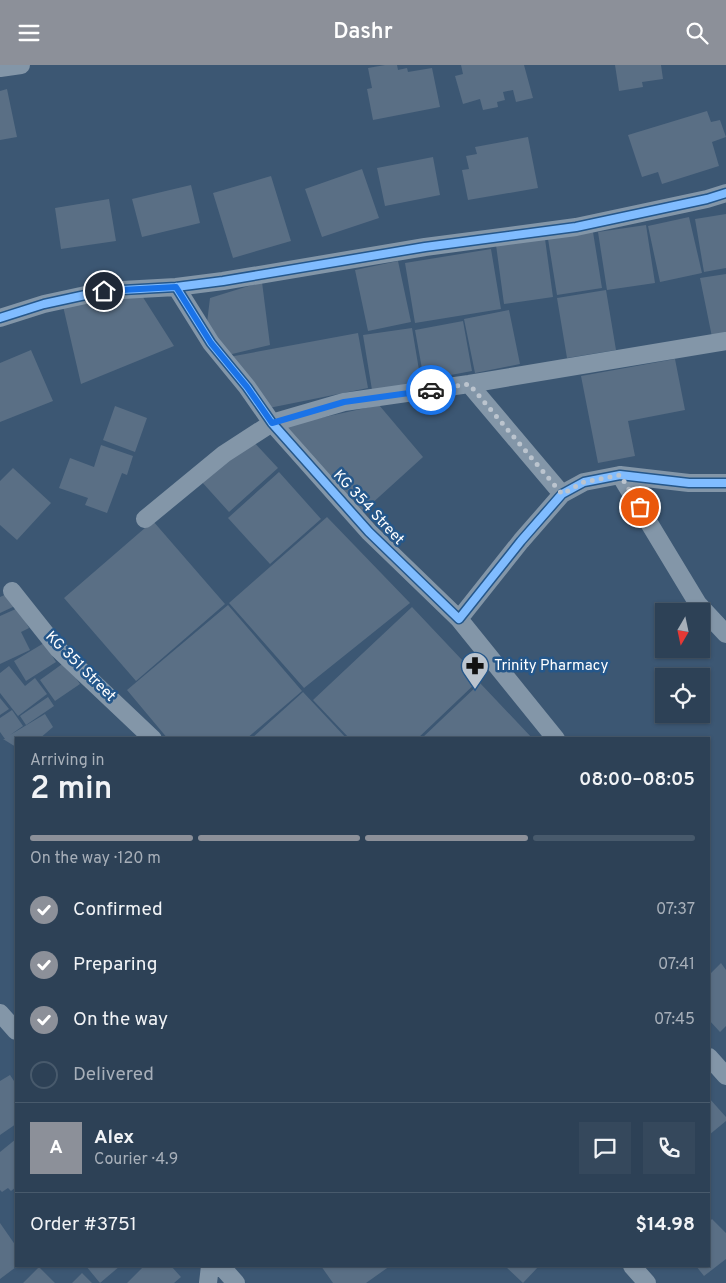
<!DOCTYPE html>
<meta charset="utf-8">
<style>
:root{--surface:#2d4156;--page:#35485c;--text:#f1f3f6;--muted:#a7afb9;--line:#485a6c;--accent:#8c9099}
body{margin:0;font-family:Overpass,sans-serif;background:var(--page);color:var(--text);height:100vh;display:flex;flex-direction:column;font-size:19px;white-space:nowrap}
*{box-sizing:border-box;margin:0}
p{font-size:16px;color:var(--muted)}
.icon{flex:none;width:28px;height:28px;fill:none;stroke:currentColor;stroke-width:2;stroke-linecap:round;stroke-linejoin:round}
.map{position:relative;flex:1;overflow:hidden}
.sheet{position:absolute;left:15px;top:672px;width:695px;height:530px;display:flex;flex-direction:column;background:var(--surface);border-radius:0px;box-shadow:0 1px 4px #0004,0 0 0 1px var(--line)}
.sheet>*{flex:none}
.needle{width:32px;rotate:189deg}
.controls{position:absolute;left:655px;top:538px;display:grid;gap:10px}
.controls a{display:grid;place-items:center;width:55px;height:55px;border-radius:0px;background:var(--surface);box-shadow:0 1px 4px #0004,0 0 0 1px var(--line);font-size:25px}
.pin{position:absolute;display:grid;place-items:center;width:42px;height:42px;color:#fff;margin:-21px;border:2px solid #fff;border-radius:50%;box-shadow:0 1px 5px #0007}
.courier{position:absolute;display:grid;place-items:center;width:50px;height:50px;margin:-25px;border:4px solid #1a73e8;border-radius:50%;background:#fff;color:#222;box-shadow:0 1px 6px #0007}
.head em{font-style:normal;font-weight:600}
.head div{display:flex;flex-direction:column-reverse}
.head{display:flex;align-items:center;justify-content:space-between;height:85px;padding:0 15px}
h1{font-size:32px;font-weight:600;line-height:38px}
.bar{display:grid;grid-template-columns:repeat(4,1fr);gap:8px 5px;align-content:center;height:60px;padding:0 15px}
.bar i{height:6px;border-radius:4px;background:var(--line)}
.bar .on{background:var(--accent)}
.bar p{grid-column:span 4}
.line{display:flex;align-items:center;gap:12px;padding:0 15px;border-top:1px solid var(--line)}
.line div{flex:1}
.round{display:grid;place-items:center;flex:none;width:52px;height:52px;border-radius:0px;background:var(--page)}
ol{padding:0 15px;list-style:none}
li{display:flex;align-items:center;gap:15px;height:55px}
li p{margin-inline-start:auto}
li .icon{padding:5px;border-radius:50%;background:var(--accent);color:#fff;stroke-width:4}
li:last-child{color:var(--muted)}
li i{width:28px;height:28px;border:2px solid var(--line);border-radius:50%}
header{display:flex;justify-content:space-between;align-items:center;height:65px;padding:0 15px;background:var(--accent);color:#fff;font-size:22px;font-weight:600}
.map>svg:first-child{display:block}
.building{fill:#5a6f85}
.lines{fill:none;stroke-linecap:round;stroke-linejoin:round}
.minor{stroke:#8396a8;stroke-width:18}
.cycleway-casing{stroke:#25578a;stroke-width:11}
.cycleway{stroke:#80bcff;stroke-width:8}
.done{stroke:#bbc4ce;stroke-width:5;stroke-dasharray:0 9}
.route{stroke:#1a73e8;stroke-width:6}
.labels{text-anchor:middle;dominant-baseline:central;stroke-width:5;stroke-linejoin:round;paint-order:stroke}
.street-label{font-size:15px;fill:#fff;stroke:#25578a}
.poi-label{font-size:15px;fill:#fff;stroke:#25578a;text-anchor:start}
</style>
<header><svg class="icon" aria-label="menu" viewBox="0 0 24 24"><path d="M4 6h16M4 12h16M4 18h16"/></svg>Dashr<svg class="icon" aria-label="search" viewBox="0 0 24 24"><circle cx="10" cy="10" r="6"/><path d="M15 15l6 6"/></svg></header>
<div class="map">
<svg width="726" height="1218" viewBox="0 0 726 1218">
<rect width="100%" height="100%" fill="#3c5773"/>
<path class="building" d="M385 0H397L398 5 407 3 408 7 432 3 440 42 373 55 367 24 372 23 368 3Z
M461 0H524L533 33 516 37 513 25 503 27 505 35 497 37 498 42 483 45 480 34 463 39 455 11 463 9Z
M615 0H661L663 14 642 17 643 22 619 26Z
M7 24 17 72 0 75V26Z
M707 46 711 57 720 55 726 72 712 77 719 101 662 119 658 107 642 112 628 70Z
M528 72 538 123 468 135 462 105 469 104 466 91 477 89 475 82Z
M433 92 440 130 385 141 377 103Z
M362 104 379 153 322 172 305 124Z
M271 111 291 176 233 193 213 128Z
M191 120 200 158 142 172 132 134Z
M109 134 116 176 61 184 55 143Z
M726 149V203L704 207 695 154Z
M689 152 702 208 660 217 648 161Z
M646 160 655 218 607 225 598 167Z
M593 167 602 223 557 230 548 174Z
M545 174 553 232 504 239 496 180Z
M491 184 501 244 415 258 405 198Z
M398 196 411 257 368 266 355 205Z
M726 209V269L712 272 700 213Z
M262 217 270 280 228 290 206 266 210 233Z
M606 225 616 285 567 293 557 233Z
M139 226 174 281 81 319 63 241Z
M509 245 520 299 475 308 464 254Z
M463 256 472 306 424 315 415 265Z
M412 263 421 317 372 325 363 270Z
M358 268 368 323 269 343 229 292Z
M31 285 53 336 0 357V298Z
M675 294 685 345 628 356 635 391 598 398 581 311Z
M379 340 423 392 358 451 284 361Z
M115 341 147 353 135 387 103 375Z
M249 372 278 403 229 447 201 416Z
M101 380 133 391 127 410 122 408 107 448 85 440 88 433 59 423 70 393 94 402Z
M13 403 51 438 17 475 0 460V416Z
M279 407 321 454 270 499 228 453Z
M327 452 410 538 304 623 229 538Z
M153 456 225 539 136 616 64 533Z
M9 528 15 541 0 548V532Z
M228 540 302 626 246 674H168L127 625Z
M412 542 480 614 417 674H350L313 635Z
M18 543 29 563 21 567 30 585 0 599V551Z
M44 578 56 597 26 616 14 596Z
M65 597 80 619 55 636 40 615Z
M9 601 25 621 35 613 47 629 18 651 0 628V608Z
M480 618 533 674H421Z
M303 627 347 674H251Z
M48 632 54 641 26 660 20 651Z
M0 633 9 644 0 650Z
M12 645 23 661 10 670 45 649 53 662 39 674H16V682L3 674H5L0 667V653Z
M721 898 726 905V961L720 967 709 955V910Z
M10 1010 16 1019V1059L0 1070V1016Z
M709 1033 726 1052V1056L709 1070Z
M16 1074V1122L11 1126 8 1123 2 1127 0 1125V1087Z
M712 1154 726 1168V1194L704 1211 696 1201H709V1157Z
M0 1158 16 1181V1202L0 1214Z
M86 1201H120L100 1218Z
M144 1201H171L181 1212 174 1218H127Z
M321 1201H390L366 1218H333Z
M505 1201H539L523 1218Z
M39 1202 55 1218H23Z
M82 1208 92 1218H72Z"/>
<g class="lines">
<path class="minor" d="M0 3 21 0
M176 222 211 278 247 322 272 358 369 467 459 554 521 476 562 429 584 417 620 410 689 418H726
M0 253 44 239 104 226 176 222 223 216 425 182 576 162 707 134 726 128
M469 319 562 429
M620 410 698 539 726 569
M145 454 224 389 272 358 344 337 469 319 726 276
M12 526 58 584 153 674
M459 554 556 674
M0 948 16 966
M709 992 726 1011
M221 1201 236 1218
M632 1201 647 1218
M208 1218 210 1201"/>
<defs>
<path id="cycleway" d="M176 222 211 278 247 322 272 358 369 467 459 554 521 476 562 429 584 417 620 410 689 418H726
M0 253 44 239 104 226 176 222 223 216 425 182 576 162 707 134 726 128"/>
</defs>
<use href="#cycleway" class="cycleway-casing"/>
<use href="#cycleway" class="cycleway"/>
</g>
<g class="lines">
<path class="done" d="M431 325 469 319 562 429 584 417 620 410 640 442"/>
<path class="route" d="M104 226 176 222 211 278 247 322 272 358 344 337 431 325"/>
</g>
<defs>
<symbol id="pharmacy-pin" viewBox="-11 -11 22 30"><path d="M0 17L-7.5 6A9.5 9.5 0 1 1 7.5 6Z" fill="#bbc4ce" stroke="#25578a"/><path d="M-2-6h4v4h4v4h-4v4h-4v-4h-4v-4h4Z" fill="#111"/></symbol>
</defs>
<g fill-rule="evenodd">
<use href="#pharmacy-pin" x="459" y="585" width="32" height="43"/>
</g>
<g class="labels">
<g class="street-label">
<text transform="translate(368 443) rotate(47)">KG 354 Street</text>
<text transform="translate(80 602) rotate(45)">KG 351 Street</text>
</g>
<g class="poi-label">
<text x="494" y="601">Trinity Pharmacy</text>
</g>
</g>
</svg>
<div class="controls">
<a><svg class="needle" viewBox="-14 -14 28 28"><path d="M0-13l5 13h-10z" fill="#e53935"/><path d="M0 13l5-13h-10z" fill="#a7afb9"/></svg></a>
<a><svg class="icon" aria-label="locate" viewBox="0 0 24 24"><circle cx="12" cy="12" r="6"/><path d="M12 2v4M12 18v4M2 12h4M18 12h4"/></svg></a>
</div>
<div class="pin" style="left:640px;top:442px;background:#ea580c"><svg class="icon" aria-label="bag" viewBox="0 0 24 24"><path d="M5 8h14l-1 12H6zM9 8a3 3 0 0 1 6 0"/></svg></div>
<div class="pin" style="left:104px;top:226px;background:#1f2937"><svg class="icon" aria-label="home" viewBox="0 0 24 24"><path d="M3 11l9-7 9 7M6 9v11h12V9"/></svg></div>
<div class="courier" style="left:431px;top:325px"><svg class="icon" aria-label="car" viewBox="0 0 24 24"><path d="M5 17H2v-5l4-1 3-4h7l3 4 3 1v5h-3M9 17h6M6 11h13"/><circle cx="7" cy="17" r="2"/><circle cx="17" cy="17" r="2"/></svg></div>
<section class="sheet">
<div class="head"><div><h1>2 min</h1><p>Arriving in</p></div><em>08:00–08:05</em></div>
<div class="bar"><i class="on"></i><i class="on"></i><i class="on"></i><i></i><p>On the way · 120 m</p></div>
<ol>
<li><svg class="icon" aria-label="check" viewBox="0 0 24 24"><path d="M5 12l5 5 9-10"/></svg>Confirmed<p>07:37</p></li>
<li><svg class="icon" aria-label="check" viewBox="0 0 24 24"><path d="M5 12l5 5 9-10"/></svg>Preparing<p>07:41</p></li>
<li><svg class="icon" aria-label="check" viewBox="0 0 24 24"><path d="M5 12l5 5 9-10"/></svg>On the way<p>07:45</p></li>
<li><i></i>Delivered</li>
</ol>
<div class="line" style="height:90px"><b class="round" style="background:var(--accent);color:#fff">A</b><div><b>Alex</b><p>Courier · 4.9</p></div><a class="round"><svg class="icon" aria-label="chat" viewBox="0 0 24 24"><path d="M4 5h16v11H9l-5 4z"/></svg></a><a class="round"><svg class="icon" aria-label="phone" viewBox="0 0 24 24"><path d="M5 4h4l2 5-3 2q2 4 5 5l2-3 5 2v4C11 20 4 13 5 4z"/></svg></a></div>
<div class="line" style="height:65px"><div>Order #3751</div><b>$14.98</b></div>
</section>
</div>
